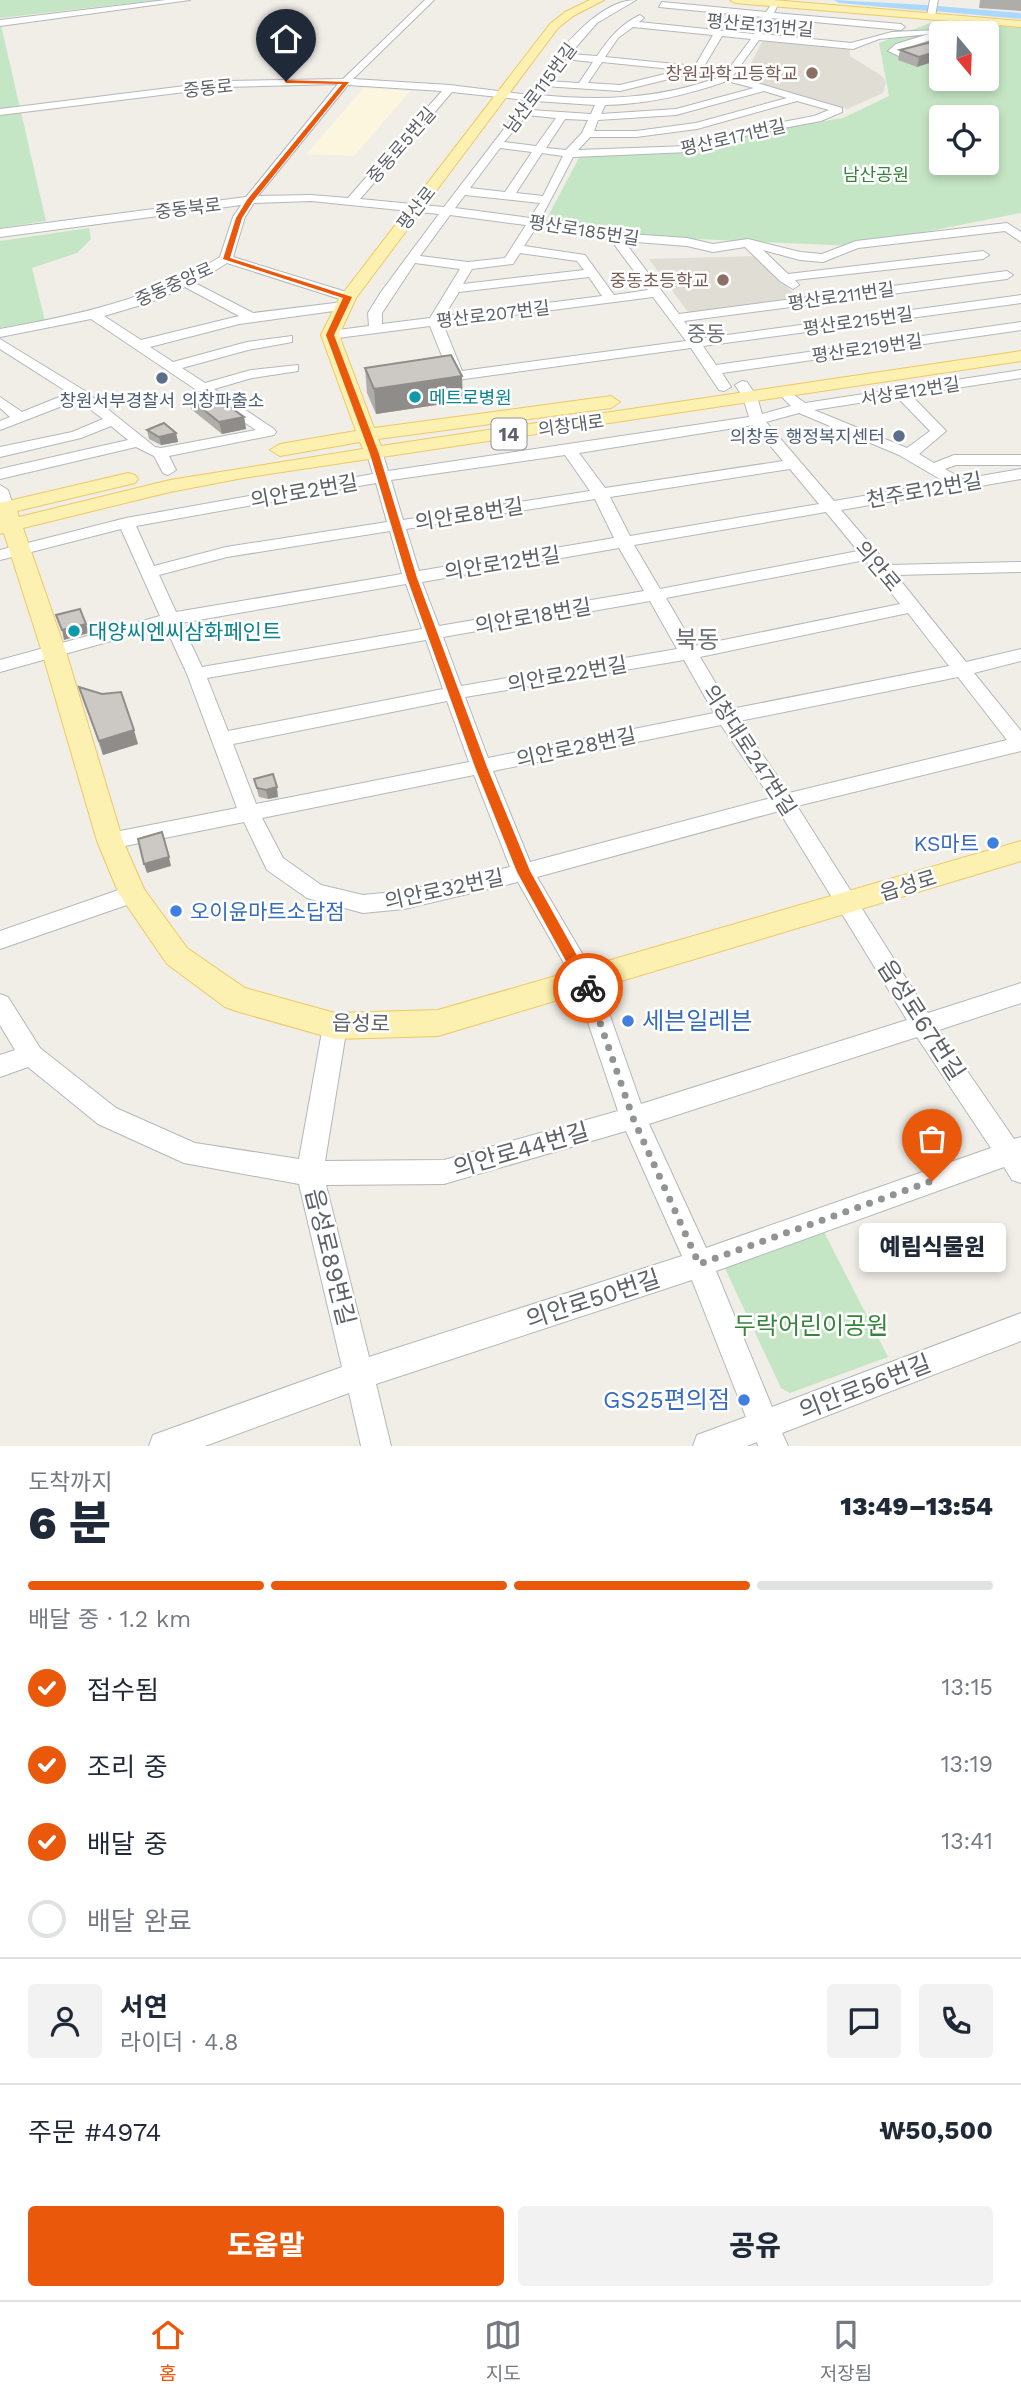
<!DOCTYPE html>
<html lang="ko">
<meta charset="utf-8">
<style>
:root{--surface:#fff;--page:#f2f2f3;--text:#1f2937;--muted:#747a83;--line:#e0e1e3;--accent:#ea580c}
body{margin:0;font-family:"Work Sans","Noto Sans KR",sans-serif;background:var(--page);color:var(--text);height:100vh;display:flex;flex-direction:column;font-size:26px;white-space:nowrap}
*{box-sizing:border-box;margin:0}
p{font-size:23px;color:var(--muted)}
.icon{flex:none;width:38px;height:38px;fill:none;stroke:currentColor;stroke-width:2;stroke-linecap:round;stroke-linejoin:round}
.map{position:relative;height:1446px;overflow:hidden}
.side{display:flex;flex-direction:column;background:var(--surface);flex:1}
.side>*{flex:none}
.needle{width:46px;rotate:161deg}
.tools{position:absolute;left:929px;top:21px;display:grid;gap:14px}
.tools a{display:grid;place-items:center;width:70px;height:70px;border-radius:7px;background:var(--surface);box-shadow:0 4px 10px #0003;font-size:35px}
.pin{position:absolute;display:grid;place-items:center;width:60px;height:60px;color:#fff;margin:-72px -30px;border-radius:50% 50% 50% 0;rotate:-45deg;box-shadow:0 0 7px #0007}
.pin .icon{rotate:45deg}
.courier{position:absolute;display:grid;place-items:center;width:70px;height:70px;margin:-35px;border:5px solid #ea580c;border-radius:50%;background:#fff;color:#222;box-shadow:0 2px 9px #0007}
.bubble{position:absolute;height:49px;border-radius:7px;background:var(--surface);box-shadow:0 4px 10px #0003;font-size:23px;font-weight:800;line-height:49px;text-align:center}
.overview em{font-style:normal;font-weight:800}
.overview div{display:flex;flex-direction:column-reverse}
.overview{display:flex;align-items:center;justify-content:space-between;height:119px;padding:0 28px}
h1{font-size:46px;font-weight:800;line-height:52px}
.bar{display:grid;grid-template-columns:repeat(4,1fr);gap:10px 7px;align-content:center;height:84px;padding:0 28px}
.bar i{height:9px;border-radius:5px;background:var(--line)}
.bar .selected{background:var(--accent)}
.bar p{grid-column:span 4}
.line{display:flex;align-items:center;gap:18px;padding:0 28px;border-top:2px solid var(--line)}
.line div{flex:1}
.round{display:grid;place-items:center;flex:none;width:74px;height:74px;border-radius:7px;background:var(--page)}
ol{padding:0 28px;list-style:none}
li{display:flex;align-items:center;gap:21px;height:77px}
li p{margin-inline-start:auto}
li .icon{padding:7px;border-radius:50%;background:var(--accent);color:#fff;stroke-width:4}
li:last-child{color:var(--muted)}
li i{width:38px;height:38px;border:4px solid var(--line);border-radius:50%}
.action{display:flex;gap:14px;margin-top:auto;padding:14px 28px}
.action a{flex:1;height:80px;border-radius:7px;background:var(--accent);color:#fff;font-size:28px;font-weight:800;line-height:80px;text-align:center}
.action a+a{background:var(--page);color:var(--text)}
.menu{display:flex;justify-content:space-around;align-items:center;height:98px;border-top:2px solid var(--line);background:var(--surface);font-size:19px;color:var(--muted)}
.menu a{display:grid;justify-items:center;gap:4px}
.menu .selected{color:var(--accent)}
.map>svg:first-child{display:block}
.commercial{fill:#fdf6df}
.education{fill:#e0ddd5}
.green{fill:#c5e6c5;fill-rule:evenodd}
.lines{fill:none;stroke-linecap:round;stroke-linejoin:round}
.river{fill:#abd8fc;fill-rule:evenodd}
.minor-casing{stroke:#b4b7bb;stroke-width:2}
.major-casing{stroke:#edc963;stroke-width:2}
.minor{fill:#fff;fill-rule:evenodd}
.major{fill:#fcf1b0;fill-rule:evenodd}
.wall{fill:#afada9}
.shaded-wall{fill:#8f8d89}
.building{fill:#ccc9c4;stroke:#8f8d89;stroke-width:2}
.route{fill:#ea580c}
.done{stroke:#919394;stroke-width:7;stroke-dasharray:0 12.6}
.education-dot{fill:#8d6e63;stroke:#fff;stroke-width:2.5}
.service-dot{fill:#5c6f8a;stroke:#fff;stroke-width:2.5}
.culture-dot{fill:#0f9aa8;stroke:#fff;stroke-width:2.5}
.shop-dot{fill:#3f7fe0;stroke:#fff;stroke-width:2.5}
.labels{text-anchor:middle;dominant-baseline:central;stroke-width:5;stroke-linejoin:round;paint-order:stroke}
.far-street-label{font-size:18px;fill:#5e6267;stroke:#fff}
.far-education-label{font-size:18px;fill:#785e54;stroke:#fff;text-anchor:end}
.far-park-label{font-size:18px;fill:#38843d;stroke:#fff}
.far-culture-label{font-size:18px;fill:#0d838f;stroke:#fff;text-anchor:start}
.far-service-label{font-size:18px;fill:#4e5e75;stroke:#fff}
.shield{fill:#fff;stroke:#8e9195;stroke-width:2}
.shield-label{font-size:19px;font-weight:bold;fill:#5e6267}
.far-quarter-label{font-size:21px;fill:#6f7479;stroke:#fff}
.street-label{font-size:21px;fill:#5e6267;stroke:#fff}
.culture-label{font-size:21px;fill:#0d838f;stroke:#fff;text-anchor:start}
.shop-label{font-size:21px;fill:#366cbe;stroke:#fff;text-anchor:end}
.quarter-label{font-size:24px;fill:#6f7479;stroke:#fff}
.near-street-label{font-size:24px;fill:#5e6267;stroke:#fff}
.near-shop-label{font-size:24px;fill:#366cbe;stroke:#fff;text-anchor:start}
.near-park-label{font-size:24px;fill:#38843d;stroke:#fff}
</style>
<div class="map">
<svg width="1021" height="1446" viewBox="0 0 1021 1446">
<rect width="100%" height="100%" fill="#f0eee7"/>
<path class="commercial" d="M364 88 410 91 354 156 306 154Z"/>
<path class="education" d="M764 38 850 48V56L882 76 886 82 883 93 847 109 742 79 740 77 748 69Z
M759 256 801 302 688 312 649 259Z"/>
<path class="green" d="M0 0H159L0 18Z
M940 19 1021 26V213L854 246 651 237 547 218 581 154 693 153 753 133 843 118 889 96 879 43ZM942 33H987V79H942ZM942 117H987V163H942Z
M1 25 20 108 0 110V26Z
M21 112 46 221 0 228V115Z
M89 228 91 239 77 253 32 268 45 321 0 328V241Z
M821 1226 888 1357 790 1393 781 1388 723 1264Z"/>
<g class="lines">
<path class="river" d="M834 0 927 5 932 8 927 11 839 3Z
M938 6 1021 13V19L934 11 933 9Z"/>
<defs>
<path id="minor" d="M166 0H190L0 26V20Z
M425 0H434L353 79 450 85 529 95C549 62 595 0 636 0L597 23 570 54 597 56C610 37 620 25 640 15L644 18 639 22 754 34 763 17 659 7 662 2 766 12 774 1 778 4 774 13 901 24 905 27 901 30 771 18 762 34 851 43 892 32 938 30 936 38 900 50 925 44 928 45V49L899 56 888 51 896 44 929 34 879 39 853 49 759 40 733 76 842 108V112L821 121 752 134 689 152 573 157 540 220 615 233 687 238 713 244 748 239 800 252 822 254 856 241 1007 223 1021 232V242L1005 231 858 248 823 262 800 260 763 250 788 274 983 251 989 255 983 259 795 280 799 285 793 289 780 281 745 247 713 252 687 246 624 241 679 314 1007 271 1013 275 1007 279 684 321 698 339 1021 295V303L703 346 716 365 1021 322V330L722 373 731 387 724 391 719 390 691 348 457 380 450 376 430 326 330 339 323 335 330 331 369 326 368 313 381 292 439 214 311 201 254 203 245 217 233 257 353 294V300H343L227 263 195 283 253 313 343 302 349 306 348 309 239 324 150 347 173 362 247 342 292 336V342L248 350 182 368 205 383 251 370 298 365V371L252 378 214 389 274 429 276 432 274 435 169 456 176 470 168 475 163 473 154 456 136 447 0 479V469L128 440 111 426 81 438 0 457V447L72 432 103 419 78 400 0 430V421L10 417 0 408V397L22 412 69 393 0 349V339L85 391 155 447 161 448 256 430 91 319 0 337V329C78 315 152 299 220 257L233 217 241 205 0 237V229L246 197 338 84 225 87 0 115V109L225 81 343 79ZM633 27 713 35 695 66 605 57 618 38ZM722 36 751 39 725 74 703 68ZM565 59 593 62 579 83 548 81ZM602 62 681 70 620 85 588 83ZM698 72 717 78C658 99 601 101 539 95L544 86 620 91ZM727 81 754 88 676 109 601 114 605 105C648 104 687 95 727 81ZM348 85 442 91 348 198 311 195 258 196ZM764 91 787 98 696 123 636 131H594L598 120 676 115ZM452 92 526 100 444 207 360 199ZM535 101 595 105 591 114 530 110ZM797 101 829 110 814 116 751 128 688 146 578 150 590 137H636L697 129ZM527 115 556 118 536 146 504 142ZM565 119 588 120 582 133 566 150 546 148ZM500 148 532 152 505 192 470 188ZM542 153 563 156 543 196 516 193ZM465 195 540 203 530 218 455 208ZM450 215 526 225 505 258 468 262 420 256ZM537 226 611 240 648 290 614 295 585 255 524 246ZM520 253 577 261 584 270 463 284 472 269 513 264ZM415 263 460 269 430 318 382 324V313ZM589 277 602 296 444 316 459 292ZM185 287 239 316 141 340 104 316 151 302ZM653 297 686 341 462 371 443 324Z
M930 0H938L935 16 931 19 927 16Z
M1021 370V378L911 395 946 431 919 454 934 463 954 455H1021V465H956L945 469 963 479 1021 469V479L841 510 888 565 1021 562V572L896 575 966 662 1021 649V661L974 673 1021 731V751L797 806 928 1013 1021 983V1003L939 1030 1014 1139 1021 1137V1183L1012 1180 1004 1167 716 1271 772 1407 1021 1313V1341L782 1433 788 1446H758L757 1442 747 1446H693L697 1435 746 1417 692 1280 376 1384 391 1446H361L349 1393 205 1446H149L153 1435 164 1431 342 1367 299 1184 184 1163 98 1124 28 1067 0 1077V1055L15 1050 0 1025V994L8 997 40 1048 116 1108 195 1143 299 1159 323 1026 327 1019 335 1016 343 1019 347 1026 325 1161 444 1160 618 1111 574 981 518 882 404 909 363 913 307 898 267 870 244 822 110 849 103 847 99 841 103 835 110 833 237 808 187 674 165 626 0 672V660L160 616 121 529 0 560V550L126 518 373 474 367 454 375 449 383 454 388 471 749 417 743 397 735 385 742 381 747 382 757 397 762 414 791 406 776 391 783 387 805 403ZM897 397 930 431 907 448 814 410ZM799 413 899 455 945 482 834 501 766 422ZM753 425 783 461 605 488 579 453ZM565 455 590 491 403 520 391 480ZM790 469 819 504 630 536 610 497ZM376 483 387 522 226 547 154 566 136 526ZM595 499 614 538 419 571 406 529ZM826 512 858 551 660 589 634 545ZM390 531 402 574 176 612 159 575 227 557ZM619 548 644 591 439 626 422 582ZM865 560 900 604 694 646 666 598ZM406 584 422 629 202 667 181 623ZM650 601 677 649 461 686 443 637ZM908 613 949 666 731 709 700 657ZM426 640 443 689 228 731 207 678ZM684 660 714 713 488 758 465 697ZM958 677 1007 740 789 793 739 721ZM447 701 469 762 256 804 233 744ZM721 725 771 798 530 862 493 771ZM474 775 510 867 404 891 363 895 321 885 283 858 262 818ZM779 811 907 1020 641 1104 597 979 537 877ZM917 1037 991 1148 706 1248 649 1124ZM626 1131 682 1256 369 1357 326 1185 444 1184Z
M0 485 8 490 14 508 12 511H0Z
M133 885 141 888 144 894 141 900 0 949V931Z"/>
<path id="major" d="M590 0H604L573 16 558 28 356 298 339 335 374 428 611 396 620 402 611 408 378 439 381 446 1021 351V361L243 478 170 492 23 528 66 652 123 841 144 889 187 948 245 988 335 1013 438 1010 1021 841V861L438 1036 335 1039 236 1011 225 1007 167 964 119 894 97 841 42 652 4 533 0 534V503L128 473 135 475 138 479 135 483 17 511 19 517 170 480 363 449 360 442 280 456 270 450 280 444 356 431 321 335 340 297 550 24 565 12Z
M730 0H773L1021 21V27L735 3Z"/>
</defs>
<use href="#minor" class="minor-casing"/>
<use href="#major" class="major-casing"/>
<use href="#minor" class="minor"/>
<use href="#major" class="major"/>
</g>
<path class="wall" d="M980 0H1021V11L979 8Z
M932 42 917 67 898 60 900 50Z
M365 368 463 401 376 414 367 393Z
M188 397 244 417 246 429 222 434 191 409Z
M147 430 176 433 178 442 161 445 149 439Z
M79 687 138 744 103 755Z
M254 779 278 797 268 799 259 797Z"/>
<path class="shaded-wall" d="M942 50V59L917 67 919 57Z
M462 376 463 401 376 414 374 389Z
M244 417 246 429 222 434 219 422Z
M176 433 178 442 161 445 159 437Z
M86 624 89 633 64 640 62 630Z
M134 730 138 744 103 755 99 741Z
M277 787 278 797 268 799 266 790Z
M169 857 171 866 147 873 144 864Z"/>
<path class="building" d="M934 38 942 40V50L919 57 900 50 932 42Z
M451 355 462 376 374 389 365 368Z
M207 390 244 417 219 422 188 397Z
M164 423 176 433 159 437 147 430Z
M80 609 86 624 62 630 56 615Z
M79 687 102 694 121 692 134 730 99 741Z
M273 774 277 787 266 790 257 788 254 779Z
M162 832 169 857 144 864 138 839Z"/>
<path class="route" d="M284 80 349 82 253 201 242 218 230 258 352 297 334 335 379 454 417 578 487 767 530 871 595 988 588 993 583 992 517 872 475 767 407 578 370 454 326 335 343 298 223 259 236 218 247 200 342 84 286 83Z"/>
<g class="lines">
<path class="done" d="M588 988 633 1118 699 1264 932 1181"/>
</g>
<g class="education-dot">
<circle cx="812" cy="73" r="7"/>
<circle cx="723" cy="280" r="7"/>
</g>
<g class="service-dot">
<circle cx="162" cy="378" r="7"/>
<circle cx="899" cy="436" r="7"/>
</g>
<g class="culture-dot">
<circle cx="415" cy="397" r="7"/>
<circle cx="74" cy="631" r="7"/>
</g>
<g class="shop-dot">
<circle cx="993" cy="843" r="7"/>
<circle cx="176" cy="911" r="7"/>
<circle cx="628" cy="1021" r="7"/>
<circle cx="744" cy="1400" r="7"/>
</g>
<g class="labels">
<g class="far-street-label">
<text transform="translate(760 25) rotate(5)">평산로131번길</text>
<text transform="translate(208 88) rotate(-6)">중동로</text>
<text transform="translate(540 88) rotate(-53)">남산로115번길</text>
<text transform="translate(733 137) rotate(-13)">평산로171번길</text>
<text transform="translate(401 145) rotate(-49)">중동로5번길</text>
<text transform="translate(188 208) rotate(-7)">중동북로</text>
<text transform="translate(416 208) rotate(-52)">평산로</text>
<text transform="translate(584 230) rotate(9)">평산로185번길</text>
<text transform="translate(174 284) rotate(-24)">중동중앙로</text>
<text transform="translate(841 296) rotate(-8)">평산로211번길</text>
<text transform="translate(493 314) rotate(-7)">평산로207번길</text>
<text transform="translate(858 321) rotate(-8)">평산로215번길</text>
<text transform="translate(867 348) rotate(-8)">평산로219번길</text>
<text transform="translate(910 391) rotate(-9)">서상로12번길</text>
<text transform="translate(571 425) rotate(-8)">의창대로</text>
</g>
<g class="far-education-label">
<text x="798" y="73">창원과학고등학교</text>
<text x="709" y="280">중동초등학교</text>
</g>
<g class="far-park-label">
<text x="876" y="174">남산공원</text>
</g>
<g class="far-culture-label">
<text x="429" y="397">메트로병원</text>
</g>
<g class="far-service-label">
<text x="162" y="400">창원서부경찰서 의창파출소</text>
<text x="885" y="436" text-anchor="end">의창동 행정복지센터</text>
</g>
<rect class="shield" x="491.5" y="418.5" width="35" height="31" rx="5"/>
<g class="shield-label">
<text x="509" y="434">14</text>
</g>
<g class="far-quarter-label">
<text x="706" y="333">중동</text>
</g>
<g class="street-label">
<text transform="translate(924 490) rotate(-10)">천주로12번길</text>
<text transform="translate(304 491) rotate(-10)">의안로2번길</text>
<text transform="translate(469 514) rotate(-9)">의안로8번길</text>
<text transform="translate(502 563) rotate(-9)">의안로12번길</text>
<text transform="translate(878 566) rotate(50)">의안로</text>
<text transform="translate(533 616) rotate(-10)">의안로18번길</text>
<text transform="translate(567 674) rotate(-10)">의안로22번길</text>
<text transform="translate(576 747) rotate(-12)">의안로28번길</text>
<text transform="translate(750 750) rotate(57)">의창대로247번길</text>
<text transform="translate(908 885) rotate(-17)">읍성로</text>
<text transform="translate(444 889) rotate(-12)">의안로32번길</text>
<text transform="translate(361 1023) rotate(1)">읍성로</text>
</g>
<g class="culture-label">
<text x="88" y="631">대양씨엔씨삼화페인트</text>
</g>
<g class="shop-label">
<text x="979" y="843">KS마트</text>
<text x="190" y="911" text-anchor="start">오이윤마트소답점</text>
</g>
<g class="quarter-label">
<text x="697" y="640">북동</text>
</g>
<g class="near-street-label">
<text transform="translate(921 1020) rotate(57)">읍성로67번길</text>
<text transform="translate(521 1150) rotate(-16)">의안로44번길</text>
<text transform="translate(330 1257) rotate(76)">읍성로89번길</text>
<text transform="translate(593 1299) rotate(-18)">의안로50번길</text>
<text transform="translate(865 1387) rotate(-21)">의안로56번길</text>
</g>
<g class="near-shop-label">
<text x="642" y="1021">세븐일레븐</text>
<text x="730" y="1400" text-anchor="end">GS25편의점</text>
</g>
<g class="near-park-label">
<text x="811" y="1326">두락어린이공원</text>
</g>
</g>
</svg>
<div class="tools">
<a><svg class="needle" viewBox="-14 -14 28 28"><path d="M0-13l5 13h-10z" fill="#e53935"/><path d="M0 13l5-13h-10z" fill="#747a83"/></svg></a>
<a><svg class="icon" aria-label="locate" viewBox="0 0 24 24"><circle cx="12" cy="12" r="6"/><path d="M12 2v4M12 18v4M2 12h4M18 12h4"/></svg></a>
</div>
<div class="pin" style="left:932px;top:1181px;background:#ea580c"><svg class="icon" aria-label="bag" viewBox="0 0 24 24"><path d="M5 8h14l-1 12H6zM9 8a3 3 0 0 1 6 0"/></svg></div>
<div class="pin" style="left:286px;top:81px;background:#1f2937"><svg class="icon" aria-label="home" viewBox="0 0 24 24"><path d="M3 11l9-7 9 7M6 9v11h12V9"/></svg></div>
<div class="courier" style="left:588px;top:988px"><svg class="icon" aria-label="bike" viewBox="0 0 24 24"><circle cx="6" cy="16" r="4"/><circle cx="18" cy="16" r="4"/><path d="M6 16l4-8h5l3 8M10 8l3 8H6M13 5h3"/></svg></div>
<div class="bubble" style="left:859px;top:1223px;width:147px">예림식물원</div>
</div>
<section class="side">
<div class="overview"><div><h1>6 분</h1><p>도착까지</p></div><em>13:49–13:54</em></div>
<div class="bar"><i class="selected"></i><i class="selected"></i><i class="selected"></i><i></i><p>배달 중 · 1.2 km</p></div>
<ol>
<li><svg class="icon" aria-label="check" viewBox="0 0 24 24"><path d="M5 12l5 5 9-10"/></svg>접수됨<p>13:15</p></li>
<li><svg class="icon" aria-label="check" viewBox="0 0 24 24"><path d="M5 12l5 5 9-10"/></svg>조리 중<p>13:19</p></li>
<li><svg class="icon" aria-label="check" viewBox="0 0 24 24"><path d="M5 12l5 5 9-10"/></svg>배달 중<p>13:41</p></li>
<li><i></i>배달 완료</li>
</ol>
<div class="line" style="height:126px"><a class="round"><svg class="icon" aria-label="person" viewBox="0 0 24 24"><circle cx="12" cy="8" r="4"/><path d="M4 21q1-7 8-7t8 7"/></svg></a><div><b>서연</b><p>라이더 · 4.8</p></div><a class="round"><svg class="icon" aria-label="chat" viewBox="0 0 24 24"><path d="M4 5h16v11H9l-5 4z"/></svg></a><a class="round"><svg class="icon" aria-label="phone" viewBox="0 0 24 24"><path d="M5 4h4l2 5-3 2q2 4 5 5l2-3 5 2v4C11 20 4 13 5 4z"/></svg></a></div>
<div class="line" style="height:91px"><div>주문 #4974</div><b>₩50,500</b></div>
<div class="action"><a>도움말</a><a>공유</a></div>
</section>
<nav class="menu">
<a class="selected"><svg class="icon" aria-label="home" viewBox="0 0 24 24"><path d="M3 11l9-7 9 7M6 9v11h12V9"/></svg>홈</a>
<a><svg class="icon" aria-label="map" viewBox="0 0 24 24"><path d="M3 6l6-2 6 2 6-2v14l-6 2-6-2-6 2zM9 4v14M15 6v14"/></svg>지도</a>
<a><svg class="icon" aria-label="saved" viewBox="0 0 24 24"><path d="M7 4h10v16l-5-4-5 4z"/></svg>저장됨</a>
</nav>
